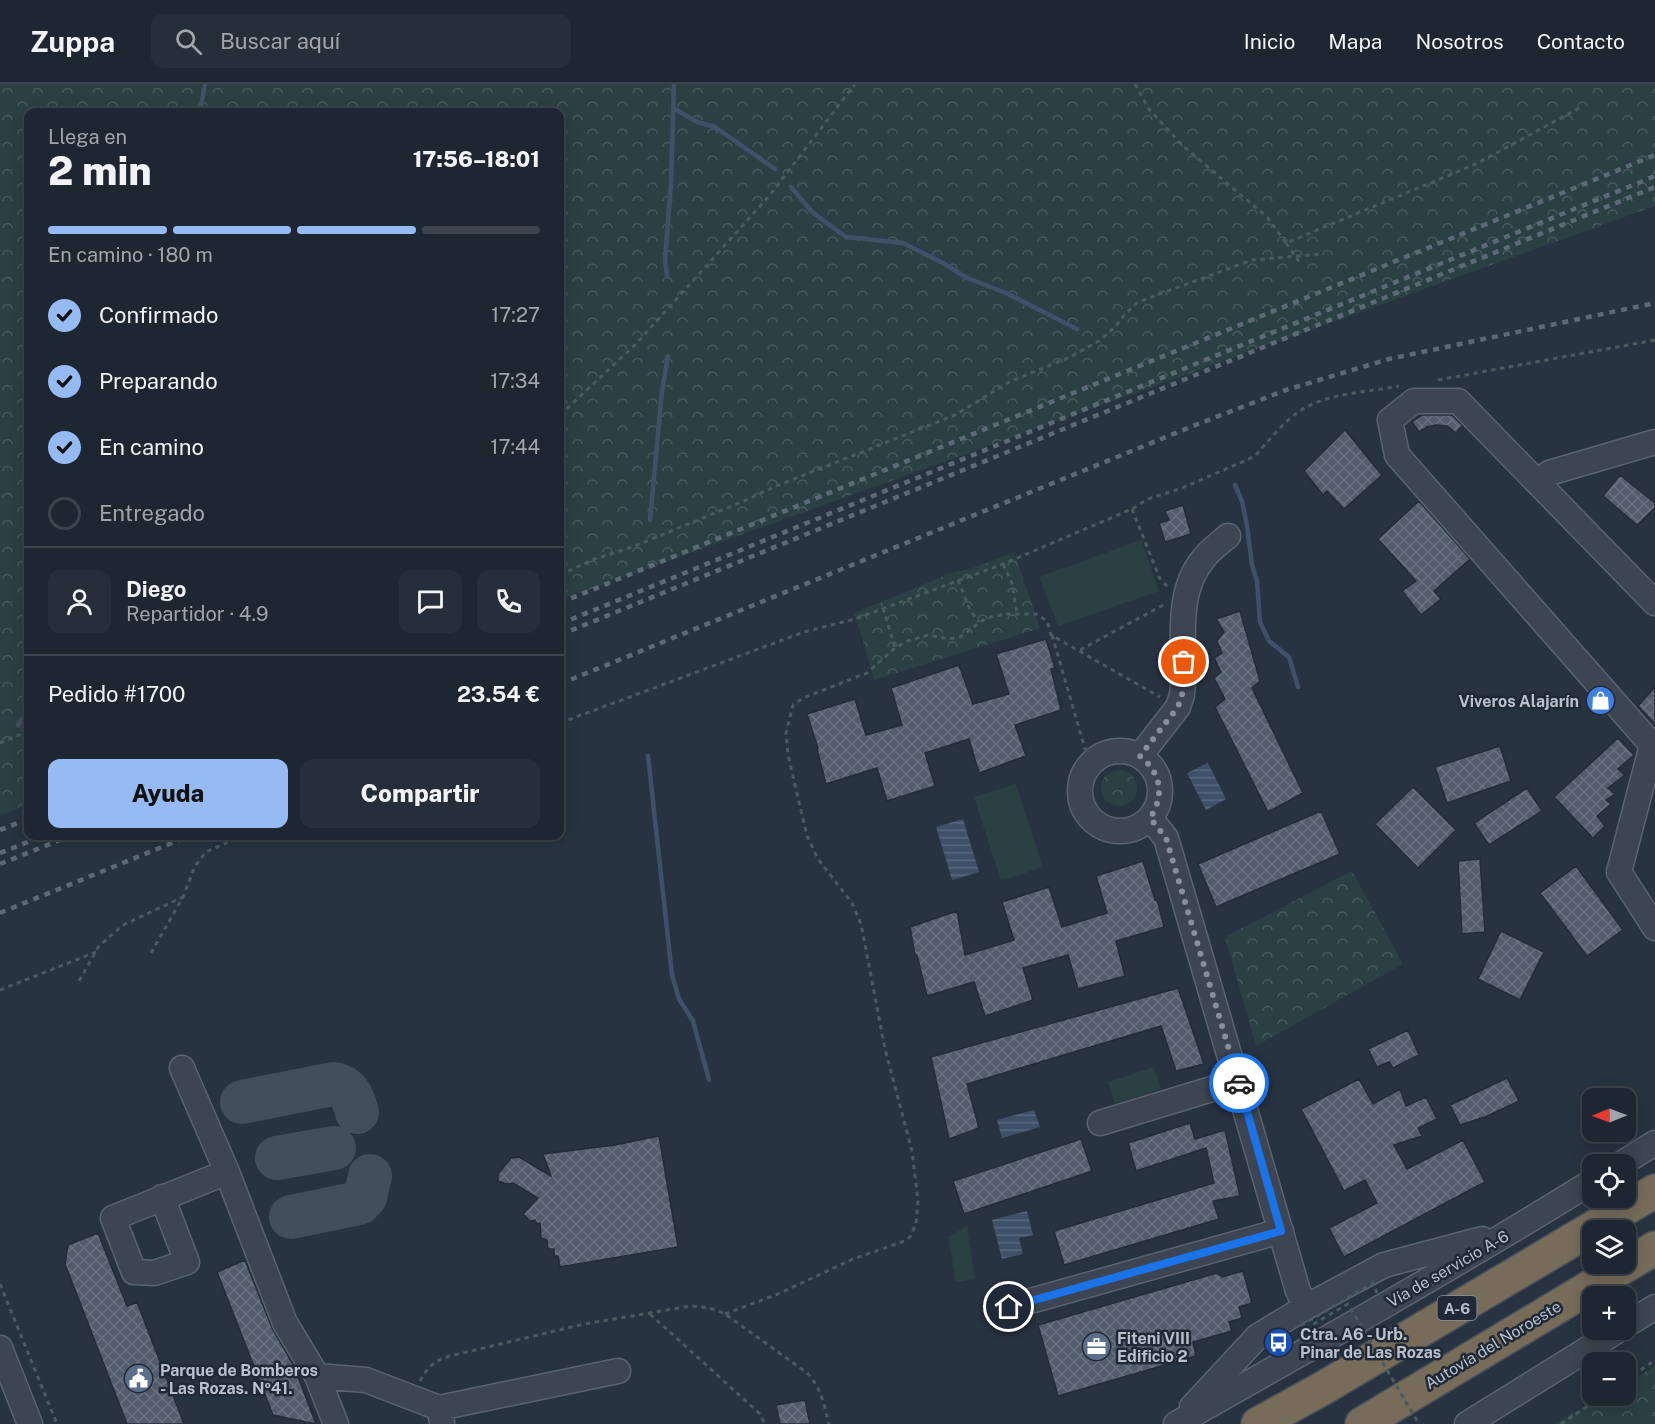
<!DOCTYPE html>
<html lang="es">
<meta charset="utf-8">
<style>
:root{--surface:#1e2631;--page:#262e39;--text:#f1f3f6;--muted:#a1a5ab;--line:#3c434d;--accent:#95baf4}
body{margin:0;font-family:"Public Sans",sans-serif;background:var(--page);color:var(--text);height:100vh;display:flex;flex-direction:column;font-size:22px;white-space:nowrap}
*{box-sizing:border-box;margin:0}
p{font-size:20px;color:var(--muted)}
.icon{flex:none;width:33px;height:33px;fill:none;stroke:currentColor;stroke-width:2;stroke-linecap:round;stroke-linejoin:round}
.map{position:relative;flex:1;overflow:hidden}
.side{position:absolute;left:24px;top:24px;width:540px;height:732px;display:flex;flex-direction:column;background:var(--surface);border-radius:12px;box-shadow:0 3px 15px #0003,0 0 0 2px var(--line)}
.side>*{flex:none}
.needle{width:39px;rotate:269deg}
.controls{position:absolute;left:1582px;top:1004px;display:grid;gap:12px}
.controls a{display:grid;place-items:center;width:54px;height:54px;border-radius:12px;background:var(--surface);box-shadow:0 3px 15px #0003,0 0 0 2px var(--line);font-size:30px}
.pin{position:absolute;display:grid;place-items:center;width:51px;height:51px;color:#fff;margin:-26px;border:3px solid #fff;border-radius:50%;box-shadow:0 2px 6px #0007}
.courier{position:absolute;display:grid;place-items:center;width:60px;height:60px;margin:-30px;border:4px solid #1a73e8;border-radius:50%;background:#fff;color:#222;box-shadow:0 2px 8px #0007}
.summary em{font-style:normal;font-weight:800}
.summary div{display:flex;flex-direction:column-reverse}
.summary{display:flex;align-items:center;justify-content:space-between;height:102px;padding:0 24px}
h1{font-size:39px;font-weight:800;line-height:45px}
.bar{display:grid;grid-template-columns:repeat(4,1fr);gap:9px 6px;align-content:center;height:72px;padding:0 24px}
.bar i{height:8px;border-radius:4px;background:var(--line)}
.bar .current{background:var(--accent)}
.bar p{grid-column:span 4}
.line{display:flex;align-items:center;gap:15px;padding:0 24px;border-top:2px solid var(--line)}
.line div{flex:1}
.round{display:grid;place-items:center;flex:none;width:63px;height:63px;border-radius:12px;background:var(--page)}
ol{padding:0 24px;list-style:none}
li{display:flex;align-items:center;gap:18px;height:66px}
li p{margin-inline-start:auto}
li .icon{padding:6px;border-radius:50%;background:var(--accent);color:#111;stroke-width:4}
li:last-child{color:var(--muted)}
li i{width:33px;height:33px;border:3px solid var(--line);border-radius:50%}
.button{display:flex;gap:12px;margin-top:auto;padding:12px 24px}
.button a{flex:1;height:69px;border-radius:12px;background:var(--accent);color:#111;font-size:24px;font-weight:800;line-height:69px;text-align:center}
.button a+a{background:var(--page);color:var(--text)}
header{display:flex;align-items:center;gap:36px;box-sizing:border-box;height:84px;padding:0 30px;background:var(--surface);border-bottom:2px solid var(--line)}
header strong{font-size:28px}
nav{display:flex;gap:33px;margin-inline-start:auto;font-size:21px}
.search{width:420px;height:54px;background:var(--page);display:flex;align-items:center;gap:15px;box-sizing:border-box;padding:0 21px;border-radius:12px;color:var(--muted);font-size:22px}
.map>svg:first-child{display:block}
.forest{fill:url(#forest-crowns)}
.pitch{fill:#2a4042}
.water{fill:url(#water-rules)}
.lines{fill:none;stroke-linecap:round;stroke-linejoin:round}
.stream{stroke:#3f5169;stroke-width:4.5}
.taxiway{stroke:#434e5c;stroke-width:44}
.building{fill:url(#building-cross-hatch);stroke:#232c38;stroke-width:1.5}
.minor-casing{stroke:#5a636e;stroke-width:27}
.highway-casing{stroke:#47505b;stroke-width:36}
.path{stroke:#485c5f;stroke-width:3;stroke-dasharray:4.5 4.5;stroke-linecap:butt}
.minor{stroke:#3c4551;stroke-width:24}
.highway{stroke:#776b59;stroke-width:33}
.rail{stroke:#5e6978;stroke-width:4.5;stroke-dasharray:6 6;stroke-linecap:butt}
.path-bridge{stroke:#485c5f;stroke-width:3;stroke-dasharray:4.5 4.5;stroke-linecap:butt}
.done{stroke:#868f9b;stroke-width:6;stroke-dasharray:0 10.8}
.route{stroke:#1a73e8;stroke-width:8}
.labels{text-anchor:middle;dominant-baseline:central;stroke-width:5;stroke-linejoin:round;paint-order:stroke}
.shield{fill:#202a36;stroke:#8b939e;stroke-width:1.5}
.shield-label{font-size:15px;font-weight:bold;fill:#b9c0cb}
.poi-label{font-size:16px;font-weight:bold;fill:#b9c0cb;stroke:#202a36;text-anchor:start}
.street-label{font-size:16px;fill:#b9c0cb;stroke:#202a36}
</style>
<header>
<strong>Zuppa</strong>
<div class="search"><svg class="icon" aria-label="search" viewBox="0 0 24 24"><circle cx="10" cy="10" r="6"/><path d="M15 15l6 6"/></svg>Buscar aquí</div>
<nav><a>Inicio</a><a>Mapa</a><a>Nosotros</a><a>Contacto</a></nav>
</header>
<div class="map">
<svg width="1655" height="1340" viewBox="0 0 1655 1340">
<defs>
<pattern id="forest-crowns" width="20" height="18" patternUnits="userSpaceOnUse" patternTransform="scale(1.5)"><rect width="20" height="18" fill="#2a4042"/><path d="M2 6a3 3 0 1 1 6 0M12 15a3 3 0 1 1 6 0" fill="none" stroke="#475a5c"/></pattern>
<pattern id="water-rules" width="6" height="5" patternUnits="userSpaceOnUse" patternTransform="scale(1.5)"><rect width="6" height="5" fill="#3f5169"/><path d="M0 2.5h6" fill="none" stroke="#59687d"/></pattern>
<pattern id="building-cross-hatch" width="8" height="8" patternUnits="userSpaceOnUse" patternTransform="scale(1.5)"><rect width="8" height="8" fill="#515c6c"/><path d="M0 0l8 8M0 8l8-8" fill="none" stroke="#687280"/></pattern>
</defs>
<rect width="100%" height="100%" fill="#283341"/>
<path class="forest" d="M0 0H1655V122L560 516V28H28V720L0 732Z
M1014 468 1040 544 874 596 858 540 853 530 953 488 970 485Z
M1101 704a18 18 0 1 1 36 0a18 18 0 1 1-36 0Z
M1352 787 1403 880 1256 962 1225 853Z
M1655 1282V1340H1554L1605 1311H1626V1299Z"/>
<path class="pitch" d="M1141 456 1159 507 1058 542 1039 493Z
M1016 700 1043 783 1001 797 974 713Z
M1154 983 1161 1005 1115 1020 1108 998Z
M967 1142 975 1195 956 1198 948 1153Z"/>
<path class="water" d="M1208 679 1226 715 1206 726 1187 689Z
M963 735 979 788 952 796 936 743Z
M1034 1026 1040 1043 1002 1054 997 1036Z
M1027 1127 1033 1151 1019 1154 1023 1170 1002 1175 992 1136Z"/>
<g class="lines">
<path class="stream" d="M673 24 697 38 715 43 775 85
M200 28 205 0
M791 103 812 128 846 153 903 159 943 179 967 194 1006 209 1077 245
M667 192 665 176 671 99 674 0
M1235 401 1242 417 1247 442 1252 481 1257 497 1260 538 1269 557 1289 573 1298 603
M650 436 662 307 668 272
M18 641 28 626
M648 672 672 891 679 915 693 937 709 996"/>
<path class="taxiway" d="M242 1018 333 1000C349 1002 353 1014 357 1028
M277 1074 334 1064
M291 1133 359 1119 365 1113 370 1092"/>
</g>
<path class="building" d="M1422 331H1452L1464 343H1461L1456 349 1447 342 1435 341 1427 343 1419 348 1412 338Z
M1345 346 1382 391 1344 425 1327 407 1323 411 1304 387Z
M1620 391 1655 419V424L1637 441 1603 412Z
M1419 417 1470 475 1434 507 1441 515 1421 531 1402 507 1416 497 1378 455Z
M1183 421 1191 450 1165 458 1159 439 1169 436 1165 427Z
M1240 527 1260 597 1252 604 1303 709 1268 728 1215 623 1225 615 1214 594 1221 588 1214 574 1222 569 1217 557 1224 548 1216 535Z
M1046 555 1055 584 1051 585 1061 626 1015 641 1026 672 979 689 969 655 925 669 935 702 887 717 877 684 826 700 817 665 818 664 807 630 855 615 866 651 902 641 891 604 959 581 973 620 1009 610 996 570Z
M1655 603V640L1638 622Z
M1618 654 1634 671 1618 685 1625 691 1608 704 1615 710 1606 716 1611 720 1597 732 1605 742 1593 754 1554 713Z
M1500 662 1511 697 1447 719 1435 683Z
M1413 703 1456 746 1418 784 1375 740Z
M1527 704 1542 727 1489 761 1474 739Z
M1321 727 1340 770 1216 823 1198 780Z
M1480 775 1485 848 1462 850 1458 777Z
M1143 777 1155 816 1157 815 1164 843 1116 857 1125 892 1078 905 1068 871 1023 884 1033 916 985 932 974 898 927 912 917 871H915L910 843 957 827 965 871 1014 856 1002 818 1049 803 1062 843 1107 829 1096 792Z
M1576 782 1623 846 1587 872 1540 809Z
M1501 847 1544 868 1520 916 1478 895Z
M1178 904 1204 980 1176 987 1161 942 967 1000 979 1044 949 1055 931 973Z
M1408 946 1419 971 1393 984 1389 978 1377 983 1368 965Z
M1507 994 1519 1017 1485 1033 1460 1041 1450 1021Z
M1359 995 1373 1020 1400 1005 1406 1022 1426 1013 1437 1035 1418 1044 1422 1052 1394 1061 1407 1085 1463 1056 1485 1098 1344 1173 1329 1144 1377 1119 1365 1096 1344 1107 1301 1025Z
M1190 1039 1195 1055 1225 1046 1240 1112 1213 1117 1219 1135 1064 1181 1054 1147 1214 1099 1206 1064 1136 1087 1128 1059Z
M659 1052 678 1163 560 1183 558 1172H554V1165H548L547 1156 541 1154 540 1139 537 1140 535 1136 530 1137 523 1130 538 1114 513 1099 506 1100 498 1097V1090L511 1074 519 1073 551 1092 543 1070 615 1061Z
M1081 1055 1092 1087 964 1130 953 1097Z
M98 1149 127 1222 137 1218 184 1340H127L65 1180 68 1161Z
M245 1176 272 1244 294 1282 316 1340 273 1331 217 1188Z
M1243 1187 1252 1219 1239 1223 1242 1234 1229 1238 1232 1247 1193 1258 1196 1272 1058 1312 1038 1241 1217 1189 1222 1193Z
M805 1316 810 1340H780L776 1321Z"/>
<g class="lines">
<defs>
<path id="minor" d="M1549 389 1655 358
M1655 519 1458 317H1414L1390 336 1397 371 1652 661 1619 788 1655 844
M1080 707a40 40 0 1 1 80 0a40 40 0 1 1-80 0Z
M1140 672 1178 623 1182 611C1187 566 1172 512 1204 474 1210 466 1220 459 1228 452
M1150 734 1166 754 1298 1207 1306 1223
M182 984 227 1088
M1100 1039 1238 997
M1621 1080 1655 1059
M162 1113 187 1178 154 1189 134 1188 113 1134 227 1088 285 1239 317 1292 336 1340
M1009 1223 1281 1147
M1626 1241 1655 1223
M0 1264 30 1340
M317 1292 366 1296 439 1324 442 1338
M1192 1323 1258 1252 1306 1223 1384 1181 1482 1155
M439 1324 618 1287
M1176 1340C1316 1261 1456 1182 1593 1097
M1467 1340 1620 1245"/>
<path id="highway" d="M1258 1340 1325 1303 1655 1107
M1362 1340 1655 1164"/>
</defs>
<use href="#minor" class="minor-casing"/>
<use href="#highway" class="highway-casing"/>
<path class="path" d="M1135 0 1148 24 1182 61 1267 133 1286 159 1476 80 1583 22
M1286 159 1300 179
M1438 296 1655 256
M560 331 636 260 770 111 855 0
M1132 425 1160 495 1169 504
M1003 480 1012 499 1017 530
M560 491 592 476 635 462 744 417 774 403 955 331 1009 298 1070 273 1099 257 1116 242 1125 230 1138 218 1252 176 1322 170
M958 496 970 526 979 538
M883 524 895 564
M1052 551 1085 665 1102 671
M1080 566 1165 520
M560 639 804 548 855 535 1003 480 1132 425 1148 415 1182 404 1249 375 1256 371C1270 355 1285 336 1303 325 1330 309 1369 308 1399 302
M0 659 28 647
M151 869 183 813 195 782 206 768 241 752
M79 897 99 862 123 841 183 813
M0 906 96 868
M0 1200 57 1340
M650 1230 759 1329 765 1340
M725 1230 778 1210 853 1175 902 1158 910 1153 916 1140 918 1117 912 1067 885 965 861 840 852 819 818 775 807 752 788 671 786 649 793 621 803 614 867 589 895 564 907 557 929 551 948 555 960 553 986 534 1006 530H1036L1047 537 1051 551 1160 613
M1626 1296 1655 1276
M420 1297C428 1282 434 1277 450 1272L584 1240 691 1222C703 1223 714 1224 725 1230L806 1288C821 1302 824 1321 829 1340
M1561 1340 1604 1311"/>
<use href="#minor" class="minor"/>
<use href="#highway" class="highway"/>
<path class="rail" d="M560 519 1655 71
M560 540 1655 92
M560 551 1655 103
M560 600 1193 342 1286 306 1389 275 1655 219
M0 746 28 735
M0 769 43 752
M0 780 70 752
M0 829 189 752"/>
<path class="path-bridge" d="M1377 1209 1373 1199 1302 1241 1305 1245 1348 1220 1419 1340"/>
</g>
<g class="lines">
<path class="done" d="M1184 578 1182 611 1178 623 1140 672C1161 689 1165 711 1150 734L1166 754 1239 999"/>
<path class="route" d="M1009 1223 1281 1147 1239 999"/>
</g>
<defs>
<symbol id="shop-disc" viewBox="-11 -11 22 22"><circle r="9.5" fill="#3f7fe0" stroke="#202a36"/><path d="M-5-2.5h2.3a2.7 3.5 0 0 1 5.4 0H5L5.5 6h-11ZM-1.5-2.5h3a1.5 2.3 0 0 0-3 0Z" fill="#fff"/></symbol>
<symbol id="bus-disc" viewBox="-11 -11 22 22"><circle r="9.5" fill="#1a4fb4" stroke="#202a36"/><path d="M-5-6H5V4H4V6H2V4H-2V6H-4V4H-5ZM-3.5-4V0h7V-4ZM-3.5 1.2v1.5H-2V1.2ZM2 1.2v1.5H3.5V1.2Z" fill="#fff"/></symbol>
<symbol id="office-disc" viewBox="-11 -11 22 22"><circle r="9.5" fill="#5c6f8a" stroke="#202a36"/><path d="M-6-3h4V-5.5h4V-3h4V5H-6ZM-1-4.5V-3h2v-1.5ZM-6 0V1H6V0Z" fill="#fff"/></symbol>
<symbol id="civic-disc" viewBox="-11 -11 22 22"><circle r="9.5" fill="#5c6f8a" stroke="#202a36"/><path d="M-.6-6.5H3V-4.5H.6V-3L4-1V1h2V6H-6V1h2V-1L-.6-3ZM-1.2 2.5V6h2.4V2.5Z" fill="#fff"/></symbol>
</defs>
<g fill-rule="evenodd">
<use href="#shop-disc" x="1584" y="600" width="33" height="33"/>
<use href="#bus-disc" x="1262" y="1242" width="33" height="33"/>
<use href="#office-disc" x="1080" y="1246" width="33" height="33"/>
<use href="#civic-disc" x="122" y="1278" width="33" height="33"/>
</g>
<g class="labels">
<rect class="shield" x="1437.5" y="1212" width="39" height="24" rx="4.5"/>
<g class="shield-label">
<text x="1457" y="1224">A-6</text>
</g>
<g class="poi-label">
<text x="1579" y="617" text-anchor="end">Viveros Alajarín</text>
<text x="1300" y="1250">Ctra. A6 - Urb.<tspan x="1300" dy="18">Pinar de Las Rozas</tspan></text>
<text x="1117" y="1254">Fiteni VIII<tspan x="1117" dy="18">Edificio 2</tspan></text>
<text x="160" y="1286">Parque de Bomberos<tspan x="160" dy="18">- Las Rozas. Nº41.</tspan></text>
</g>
<g class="street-label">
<text transform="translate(1448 1185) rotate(-30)">Vía de servicio A-6</text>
<text transform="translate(1493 1261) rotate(-31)">Autovía del Noroeste</text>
</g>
</g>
</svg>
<div class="controls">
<a><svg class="needle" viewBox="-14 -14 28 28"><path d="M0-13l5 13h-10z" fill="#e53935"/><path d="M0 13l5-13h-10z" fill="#a1a5ab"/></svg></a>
<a><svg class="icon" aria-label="locate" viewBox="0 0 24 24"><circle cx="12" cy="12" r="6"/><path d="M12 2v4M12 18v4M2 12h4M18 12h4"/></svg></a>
<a><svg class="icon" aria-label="layers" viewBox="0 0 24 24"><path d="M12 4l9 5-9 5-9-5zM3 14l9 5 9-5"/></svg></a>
<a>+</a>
<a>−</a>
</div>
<div class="pin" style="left:1184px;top:578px;background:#ea580c"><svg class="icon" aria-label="bag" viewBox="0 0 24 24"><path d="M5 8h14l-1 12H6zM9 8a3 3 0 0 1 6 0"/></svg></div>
<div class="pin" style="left:1009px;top:1223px;background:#1f2937"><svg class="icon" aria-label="home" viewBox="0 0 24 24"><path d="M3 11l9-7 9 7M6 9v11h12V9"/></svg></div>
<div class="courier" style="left:1239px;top:999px"><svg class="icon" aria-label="car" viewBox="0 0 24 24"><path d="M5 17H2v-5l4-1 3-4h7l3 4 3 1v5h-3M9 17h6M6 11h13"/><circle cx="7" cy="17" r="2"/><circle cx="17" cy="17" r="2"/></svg></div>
<section class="side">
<div class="summary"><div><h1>2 min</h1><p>Llega en</p></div><em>17:56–18:01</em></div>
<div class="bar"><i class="current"></i><i class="current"></i><i class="current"></i><i></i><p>En camino · 180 m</p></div>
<ol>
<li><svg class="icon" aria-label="check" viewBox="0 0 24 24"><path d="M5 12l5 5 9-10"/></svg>Confirmado<p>17:27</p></li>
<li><svg class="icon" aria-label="check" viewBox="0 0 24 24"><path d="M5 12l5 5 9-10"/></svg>Preparando<p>17:34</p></li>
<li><svg class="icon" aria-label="check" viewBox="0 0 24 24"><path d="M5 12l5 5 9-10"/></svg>En camino<p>17:44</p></li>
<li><i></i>Entregado</li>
</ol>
<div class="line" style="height:108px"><a class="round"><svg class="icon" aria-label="person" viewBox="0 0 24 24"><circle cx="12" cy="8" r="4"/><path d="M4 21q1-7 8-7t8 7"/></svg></a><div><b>Diego</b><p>Repartidor · 4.9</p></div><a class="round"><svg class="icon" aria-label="chat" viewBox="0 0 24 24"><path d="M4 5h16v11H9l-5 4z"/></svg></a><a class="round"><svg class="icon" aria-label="phone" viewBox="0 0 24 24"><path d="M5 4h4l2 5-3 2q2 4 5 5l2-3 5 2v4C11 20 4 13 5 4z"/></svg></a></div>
<div class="line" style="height:78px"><div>Pedido #1700</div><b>23.54 €</b></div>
<div class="button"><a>Ayuda</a><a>Compartir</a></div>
</section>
</div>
